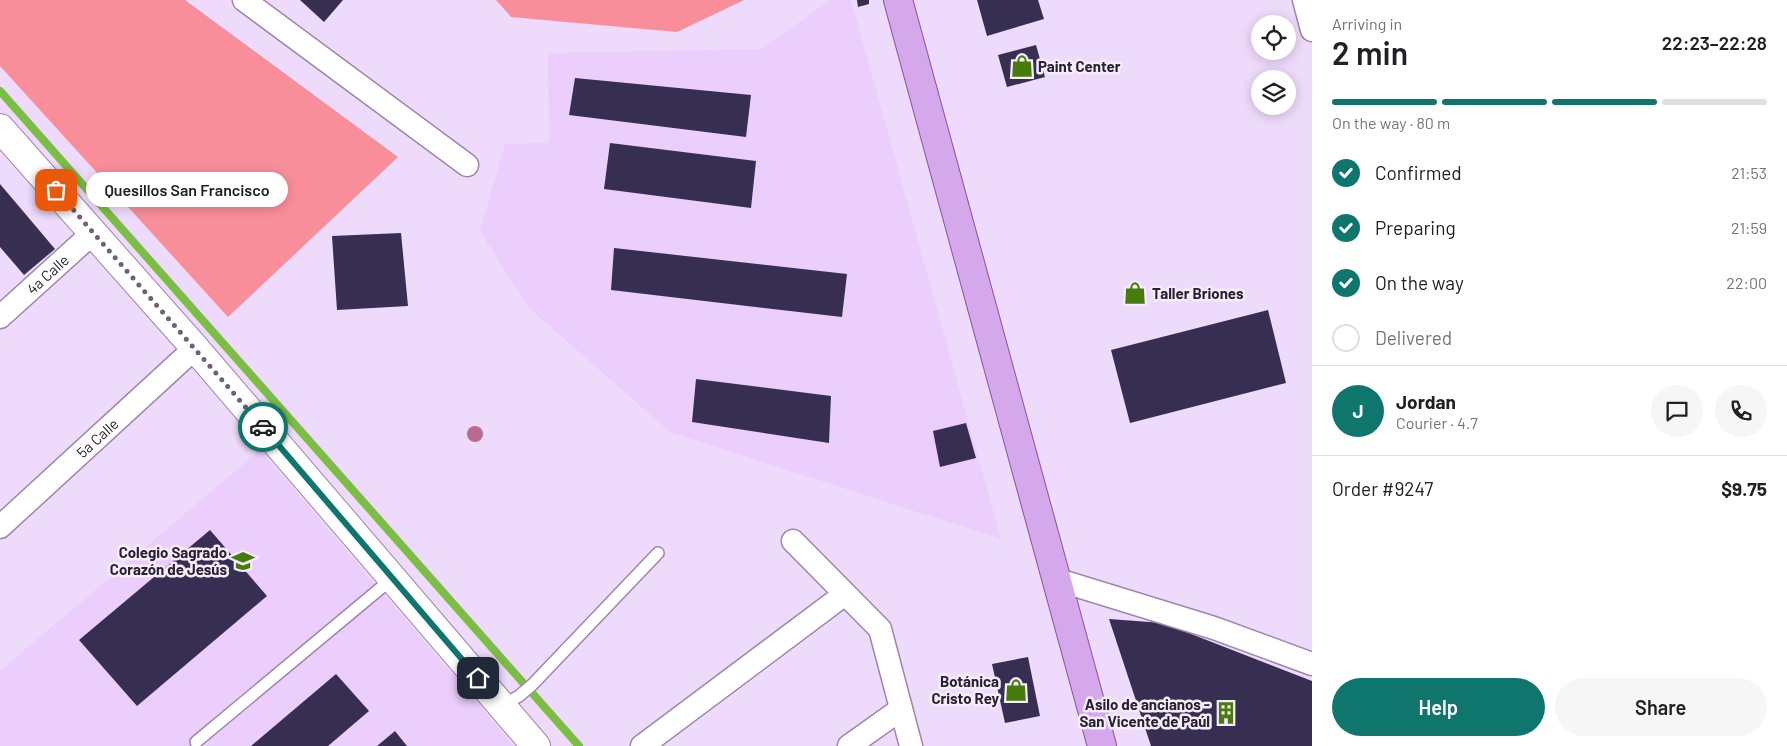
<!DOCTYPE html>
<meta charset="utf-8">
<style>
:root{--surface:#fff;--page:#f6f6f6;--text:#202124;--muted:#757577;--line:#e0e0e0;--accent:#0f766e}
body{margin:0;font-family:Barlow,sans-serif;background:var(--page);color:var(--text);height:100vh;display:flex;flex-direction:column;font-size:19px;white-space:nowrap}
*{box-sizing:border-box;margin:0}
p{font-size:16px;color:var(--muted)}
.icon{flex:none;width:28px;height:28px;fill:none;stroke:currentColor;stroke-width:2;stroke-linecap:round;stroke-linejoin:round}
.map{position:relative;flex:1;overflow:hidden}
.sheet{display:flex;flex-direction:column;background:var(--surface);width:475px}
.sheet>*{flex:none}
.tools{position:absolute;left:1251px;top:15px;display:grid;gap:10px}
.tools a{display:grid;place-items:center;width:45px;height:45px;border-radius:50%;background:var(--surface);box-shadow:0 2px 12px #0003;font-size:25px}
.pin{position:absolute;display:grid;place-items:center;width:42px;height:42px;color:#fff;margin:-21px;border-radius:10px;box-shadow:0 2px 8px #0006}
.courier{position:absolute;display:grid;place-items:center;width:50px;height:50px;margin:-25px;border:4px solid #0f766e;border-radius:50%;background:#fff;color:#222;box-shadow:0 1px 6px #0007}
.bubble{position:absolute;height:35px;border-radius:18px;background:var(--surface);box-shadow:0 2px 12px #0003;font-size:16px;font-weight:600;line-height:35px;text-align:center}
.overview em{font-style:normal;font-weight:600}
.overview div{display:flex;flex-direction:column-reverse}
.overview{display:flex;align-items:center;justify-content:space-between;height:85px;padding:0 20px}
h1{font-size:32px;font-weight:600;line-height:38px}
.bar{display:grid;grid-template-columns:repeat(4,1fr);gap:8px 5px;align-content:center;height:60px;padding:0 20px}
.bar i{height:6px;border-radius:4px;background:var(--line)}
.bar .current{background:var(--accent)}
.bar p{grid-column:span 4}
.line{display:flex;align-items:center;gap:12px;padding:0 20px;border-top:1px solid var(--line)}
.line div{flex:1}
.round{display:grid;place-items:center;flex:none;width:52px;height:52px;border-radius:26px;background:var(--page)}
ol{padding:0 20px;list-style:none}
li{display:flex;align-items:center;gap:15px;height:55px}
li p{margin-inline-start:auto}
li .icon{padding:5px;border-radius:50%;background:var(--accent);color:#fff;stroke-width:4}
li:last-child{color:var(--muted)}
li i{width:28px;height:28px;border:2px solid var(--line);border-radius:50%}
.action{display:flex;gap:10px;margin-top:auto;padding:10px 20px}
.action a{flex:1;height:58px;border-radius:30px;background:var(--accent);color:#fff;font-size:20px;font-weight:600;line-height:58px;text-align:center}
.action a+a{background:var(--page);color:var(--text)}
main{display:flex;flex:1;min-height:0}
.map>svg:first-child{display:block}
.built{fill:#ebcefc}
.green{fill:#f98e9b}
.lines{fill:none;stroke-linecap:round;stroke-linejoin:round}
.stream{stroke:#7cbd43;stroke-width:8}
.building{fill:#372f51}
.service-casing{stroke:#9e87ab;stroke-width:14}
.minor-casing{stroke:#9e87ab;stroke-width:25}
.secondary-casing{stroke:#9e87ab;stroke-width:30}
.primary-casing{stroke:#8753a1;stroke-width:30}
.service{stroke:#fff;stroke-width:11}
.minor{stroke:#fff;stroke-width:22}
.secondary{stroke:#fff;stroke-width:28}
.primary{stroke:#d5a8eb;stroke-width:28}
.tree{fill:#ba6a8d}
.done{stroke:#6f6276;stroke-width:5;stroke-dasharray:0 9}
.route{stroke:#0f766e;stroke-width:6}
.labels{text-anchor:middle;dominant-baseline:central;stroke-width:5;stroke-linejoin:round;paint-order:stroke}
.poi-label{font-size:15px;font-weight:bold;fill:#2a212f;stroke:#f6ecfc;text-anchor:end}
.street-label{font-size:15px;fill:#2a212f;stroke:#f6ecfc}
</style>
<main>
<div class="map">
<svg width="1312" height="746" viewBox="0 0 1312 746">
<rect width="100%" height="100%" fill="#eedafa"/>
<path class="built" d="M830 0H851L1001 539 670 432 528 307 480 231 505 144 549 143 548 53 762 49Z
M260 450 514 746H0V671Z"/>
<path class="green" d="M0 0H185L398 157 228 317 0 66Z
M496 0H744L677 32 511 17Z"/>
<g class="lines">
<path class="stream" d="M0 91 579 746"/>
</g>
<path class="building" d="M300 0H343L324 22Z
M857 0H869V4L858 7Z
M977 0H1038L1044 19 987 36Z
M1036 45 1045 77 1007 87 998 55Z
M575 78 751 95 746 137 569 115Z
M610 143 756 161 751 208 604 189Z
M0 184 55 249 24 275 0 247Z
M401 233 408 306 337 310 332 236Z
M614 248 847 274 842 317 611 290Z
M1268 310 1286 383 1130 423 1111 350Z
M696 379 831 396 829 443 692 422Z
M966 423 976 458 940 467 933 431Z
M210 530 267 596 137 706 79 640Z
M1109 619 1163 623 1312 681V746H1151Z
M1028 657 1040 716 1005 723 992 664Z
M336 674 369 711 328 746H251Z
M395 731 407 746H377Z"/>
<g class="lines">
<defs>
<path id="service" d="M502 706 519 696 532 685 658 553
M196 742 382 587 393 579"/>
<g id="minor">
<path d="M244 0 467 165"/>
<path d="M1304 0 1312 30"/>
<path id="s1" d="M0 317 94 232"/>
<path id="s2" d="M0 527 195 348"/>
<path d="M793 541 880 629 911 746"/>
<path d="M1055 579 1214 628 1312 664"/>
<path d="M642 746 845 594"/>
<path d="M849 746 901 709"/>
</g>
<path id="secondary" d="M0 128 195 348 536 746"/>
<path id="primary" d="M898 0 1102 746"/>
</defs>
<use href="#service" class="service-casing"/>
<use href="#minor" class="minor-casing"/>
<use href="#secondary" class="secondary-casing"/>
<use href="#primary" class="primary-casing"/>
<use href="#service" class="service"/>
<use href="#minor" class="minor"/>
<use href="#secondary" class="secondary"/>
<use href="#primary" class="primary"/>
</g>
<circle class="tree" cx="475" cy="434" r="8"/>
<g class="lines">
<path class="done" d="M56 190 263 427"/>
<path class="route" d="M263 427 478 678"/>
</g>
<defs>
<symbol id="shop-bare" viewBox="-9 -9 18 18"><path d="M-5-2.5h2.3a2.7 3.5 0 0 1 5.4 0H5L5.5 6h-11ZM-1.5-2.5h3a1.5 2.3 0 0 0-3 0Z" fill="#477b0b" stroke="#f6ecfc" stroke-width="2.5" paint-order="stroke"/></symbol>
<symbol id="university-bare" viewBox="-9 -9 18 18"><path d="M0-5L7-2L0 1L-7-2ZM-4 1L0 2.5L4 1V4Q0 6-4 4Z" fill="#477b0b" stroke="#f6ecfc" stroke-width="2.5" paint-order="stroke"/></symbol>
<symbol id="building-bare" viewBox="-9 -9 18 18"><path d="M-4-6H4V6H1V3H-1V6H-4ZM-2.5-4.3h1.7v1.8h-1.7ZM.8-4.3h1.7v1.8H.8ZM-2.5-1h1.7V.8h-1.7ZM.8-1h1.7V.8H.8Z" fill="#477b0b" stroke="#f6ecfc" stroke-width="2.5" paint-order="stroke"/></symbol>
</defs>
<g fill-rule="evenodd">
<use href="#shop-bare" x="1006" y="50" width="32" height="32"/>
<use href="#shop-bare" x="1119" y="277" width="32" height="32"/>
<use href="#university-bare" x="227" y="545" width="32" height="32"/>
<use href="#shop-bare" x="1000" y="674" width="32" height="32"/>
<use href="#building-bare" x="1210" y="697" width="32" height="32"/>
</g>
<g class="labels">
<g class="poi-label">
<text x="1038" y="66" text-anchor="start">Paint Center</text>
<text x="1152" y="293" text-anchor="start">Taller Briones</text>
<text x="227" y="552">Colegio Sagrado<tspan x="227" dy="17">Corazón de Jesús</tspan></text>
<text x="999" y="681">Botánica<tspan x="999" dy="17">Cristo Rey</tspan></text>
<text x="1210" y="704">Asilo de ancianos -<tspan x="1210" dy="17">San Vicente de Paúl</tspan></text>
</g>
<g class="street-label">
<text stroke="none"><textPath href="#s1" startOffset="64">4a Calle</textPath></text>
<text stroke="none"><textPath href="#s2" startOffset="132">5a Calle</textPath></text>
</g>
</g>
</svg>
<div class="tools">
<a><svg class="icon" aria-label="locate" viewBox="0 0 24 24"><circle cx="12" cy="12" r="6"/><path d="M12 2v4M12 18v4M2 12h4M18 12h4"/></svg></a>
<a><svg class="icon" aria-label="layers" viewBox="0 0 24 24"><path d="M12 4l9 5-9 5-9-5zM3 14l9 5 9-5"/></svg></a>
</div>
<div class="pin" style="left:56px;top:190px;background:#ea580c"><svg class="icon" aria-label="bag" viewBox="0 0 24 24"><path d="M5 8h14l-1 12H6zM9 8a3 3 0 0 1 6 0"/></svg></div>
<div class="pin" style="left:478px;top:678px;background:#1f2937"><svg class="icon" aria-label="home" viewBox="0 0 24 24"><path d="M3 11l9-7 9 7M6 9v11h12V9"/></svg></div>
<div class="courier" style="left:263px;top:427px"><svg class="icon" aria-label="car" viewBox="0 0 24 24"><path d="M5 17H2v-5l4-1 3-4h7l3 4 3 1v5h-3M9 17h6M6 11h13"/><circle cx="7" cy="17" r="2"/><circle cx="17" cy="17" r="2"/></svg></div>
<div class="bubble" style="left:86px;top:172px;width:202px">Quesillos San Francisco</div>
</div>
<section class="sheet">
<div class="overview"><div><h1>2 min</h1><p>Arriving in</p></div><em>22:23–22:28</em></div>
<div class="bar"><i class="current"></i><i class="current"></i><i class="current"></i><i></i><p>On the way · 80 m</p></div>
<ol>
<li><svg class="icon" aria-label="check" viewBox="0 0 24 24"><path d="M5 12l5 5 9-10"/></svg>Confirmed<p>21:53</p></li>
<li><svg class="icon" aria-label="check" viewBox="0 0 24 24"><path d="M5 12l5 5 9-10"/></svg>Preparing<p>21:59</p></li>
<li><svg class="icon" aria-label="check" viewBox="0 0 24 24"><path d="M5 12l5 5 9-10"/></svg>On the way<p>22:00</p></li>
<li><i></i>Delivered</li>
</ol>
<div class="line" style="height:90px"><b class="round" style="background:var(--accent);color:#fff">J</b><div><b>Jordan</b><p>Courier · 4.7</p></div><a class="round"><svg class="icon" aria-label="chat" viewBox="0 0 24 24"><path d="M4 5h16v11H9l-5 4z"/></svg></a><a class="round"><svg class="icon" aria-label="phone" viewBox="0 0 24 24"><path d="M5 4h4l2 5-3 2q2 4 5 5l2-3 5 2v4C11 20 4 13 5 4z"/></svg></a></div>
<div class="line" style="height:65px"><div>Order #9247</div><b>$9.75</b></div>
<div class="action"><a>Help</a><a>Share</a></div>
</section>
</main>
